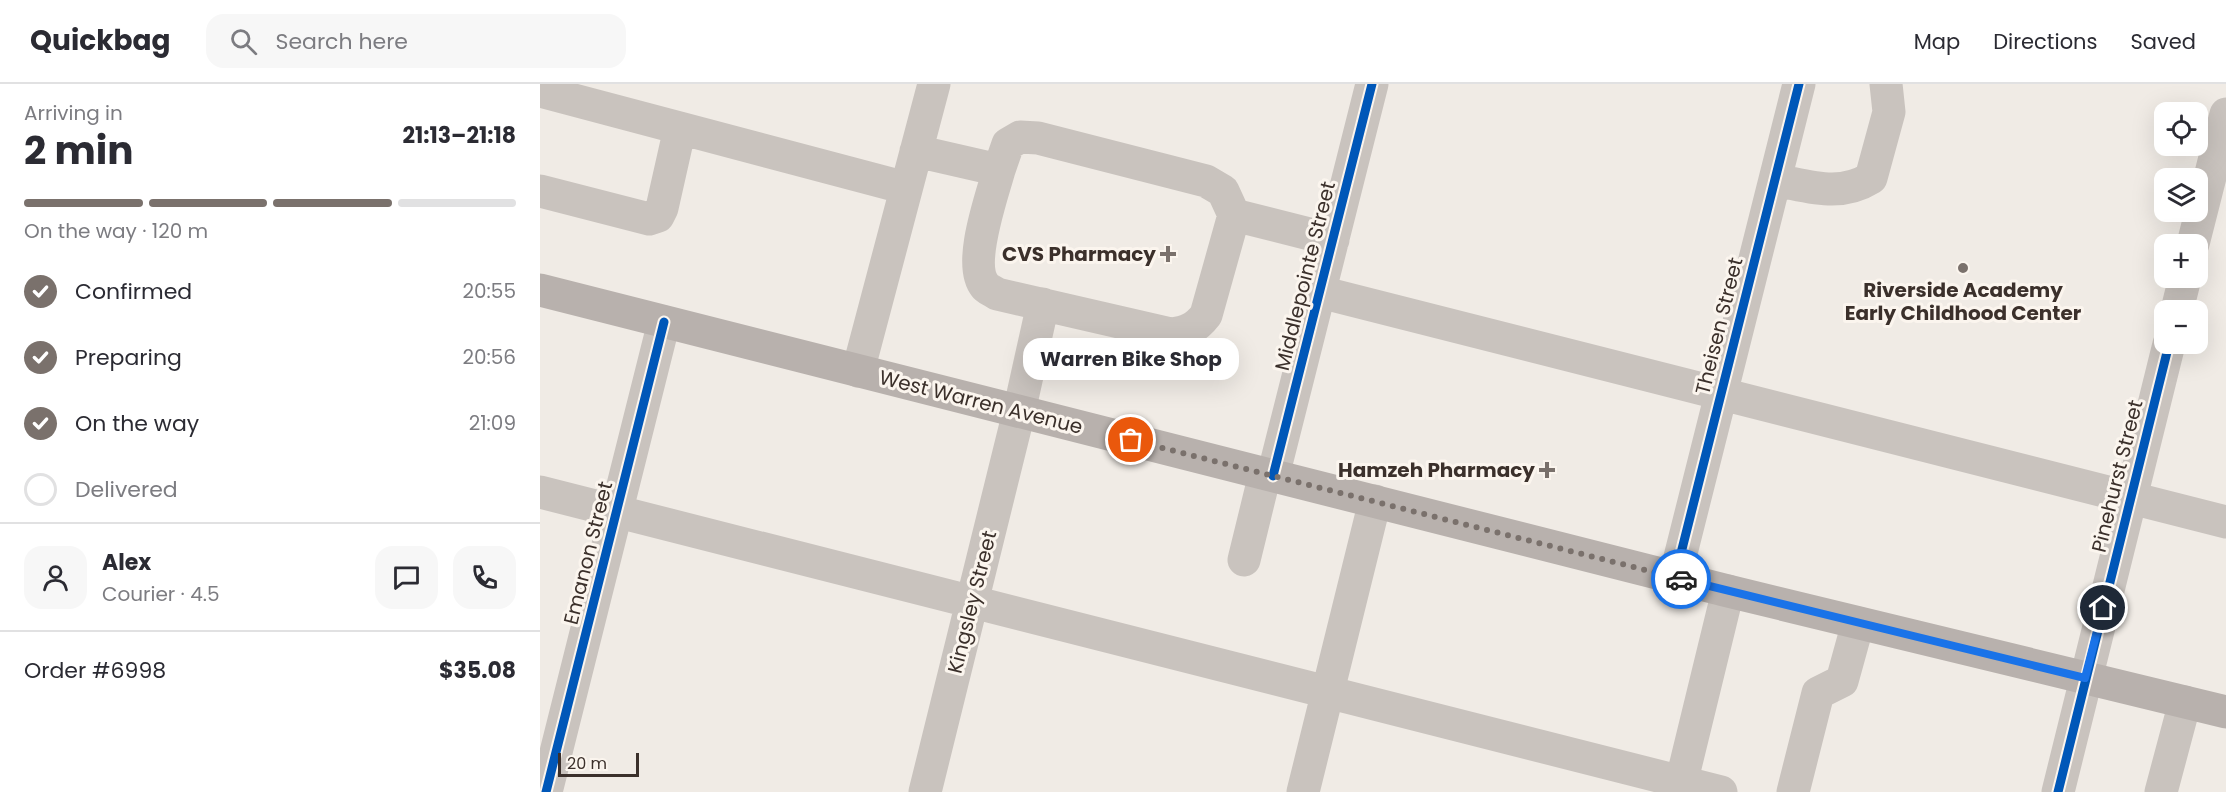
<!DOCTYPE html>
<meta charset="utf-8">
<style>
:root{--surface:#fff;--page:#f7f7f7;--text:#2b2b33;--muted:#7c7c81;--line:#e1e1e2;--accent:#7a716c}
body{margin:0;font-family:Poppins,sans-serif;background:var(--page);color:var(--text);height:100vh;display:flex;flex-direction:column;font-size:22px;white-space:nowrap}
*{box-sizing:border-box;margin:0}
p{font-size:20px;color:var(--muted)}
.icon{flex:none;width:33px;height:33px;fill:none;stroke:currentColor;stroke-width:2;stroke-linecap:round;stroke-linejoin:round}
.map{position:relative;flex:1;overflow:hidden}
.details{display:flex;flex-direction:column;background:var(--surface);width:540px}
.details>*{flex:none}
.buttons{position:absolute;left:1614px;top:18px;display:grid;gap:12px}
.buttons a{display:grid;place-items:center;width:54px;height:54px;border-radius:12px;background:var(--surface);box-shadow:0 6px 24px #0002;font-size:30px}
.scale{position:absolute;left:18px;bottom:15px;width:81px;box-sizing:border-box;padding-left:6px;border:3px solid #3b302b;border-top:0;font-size:16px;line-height:21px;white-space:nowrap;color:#3b302b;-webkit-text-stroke:4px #fbf5ee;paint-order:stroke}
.pin{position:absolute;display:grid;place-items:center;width:51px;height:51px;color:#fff;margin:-26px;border:3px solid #fff;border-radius:50%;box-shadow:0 2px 6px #0007}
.courier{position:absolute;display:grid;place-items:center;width:60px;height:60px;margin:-30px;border:4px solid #1a73e8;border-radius:50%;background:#fff;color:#222;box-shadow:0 2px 8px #0007}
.bubble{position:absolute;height:42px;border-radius:18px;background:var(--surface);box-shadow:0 6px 24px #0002;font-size:20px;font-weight:700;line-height:42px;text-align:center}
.overview em{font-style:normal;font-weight:700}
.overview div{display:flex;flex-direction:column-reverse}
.overview{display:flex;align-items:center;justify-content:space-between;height:102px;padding:0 24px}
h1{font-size:39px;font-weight:700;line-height:45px}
.bar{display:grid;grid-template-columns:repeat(4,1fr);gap:9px 6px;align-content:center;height:72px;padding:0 24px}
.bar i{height:8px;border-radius:4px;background:var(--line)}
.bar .current{background:var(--accent)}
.bar p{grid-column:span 4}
.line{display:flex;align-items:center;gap:15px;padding:0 24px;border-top:2px solid var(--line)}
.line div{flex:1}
.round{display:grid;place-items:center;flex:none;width:63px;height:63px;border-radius:18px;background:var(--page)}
ol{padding:0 24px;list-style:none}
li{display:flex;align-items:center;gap:18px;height:66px}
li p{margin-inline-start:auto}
li .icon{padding:6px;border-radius:50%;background:var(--accent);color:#fff;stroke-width:4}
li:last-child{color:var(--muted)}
li i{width:33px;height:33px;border:3px solid var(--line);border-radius:50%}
header{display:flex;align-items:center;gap:36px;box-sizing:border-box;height:84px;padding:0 30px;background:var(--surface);border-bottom:2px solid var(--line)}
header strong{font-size:28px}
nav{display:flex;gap:33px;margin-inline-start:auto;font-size:21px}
.search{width:420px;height:54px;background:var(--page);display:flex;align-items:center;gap:15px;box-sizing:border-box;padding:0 21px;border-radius:18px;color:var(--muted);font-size:22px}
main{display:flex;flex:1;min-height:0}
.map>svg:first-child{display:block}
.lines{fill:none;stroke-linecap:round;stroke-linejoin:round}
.minor{stroke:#c9c3be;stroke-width:33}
.major{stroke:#b8b1ad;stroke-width:33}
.cycleway-casing{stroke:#fbf5ee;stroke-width:13}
.cycleway{stroke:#0057b8;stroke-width:9}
.done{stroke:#7a716c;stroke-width:6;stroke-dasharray:0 10.8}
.route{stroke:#1a73e8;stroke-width:8}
.poi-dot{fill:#7a716c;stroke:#fbf5ee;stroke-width:2}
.labels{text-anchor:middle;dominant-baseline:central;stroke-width:6;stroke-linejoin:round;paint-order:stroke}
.poi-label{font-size:20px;font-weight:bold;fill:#3b302b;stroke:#fbf5ee;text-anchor:end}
.street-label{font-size:20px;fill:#3b302b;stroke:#fbf5ee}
</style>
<header>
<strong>Quickbag</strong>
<div class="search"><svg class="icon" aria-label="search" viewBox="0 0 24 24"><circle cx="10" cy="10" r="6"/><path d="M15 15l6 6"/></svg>Search here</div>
<nav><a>Map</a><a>Directions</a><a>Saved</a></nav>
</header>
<main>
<section class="details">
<div class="overview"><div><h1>2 min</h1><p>Arriving in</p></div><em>21:13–21:18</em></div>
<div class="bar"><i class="current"></i><i class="current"></i><i class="current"></i><i></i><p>On the way · 120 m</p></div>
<ol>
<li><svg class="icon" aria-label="check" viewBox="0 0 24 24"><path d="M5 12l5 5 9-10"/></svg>Confirmed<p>20:55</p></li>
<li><svg class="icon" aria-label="check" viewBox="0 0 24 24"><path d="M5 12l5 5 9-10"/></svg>Preparing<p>20:56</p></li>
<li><svg class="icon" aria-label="check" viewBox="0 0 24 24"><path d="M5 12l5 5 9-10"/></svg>On the way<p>21:09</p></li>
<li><i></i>Delivered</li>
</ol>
<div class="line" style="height:108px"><a class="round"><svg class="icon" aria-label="person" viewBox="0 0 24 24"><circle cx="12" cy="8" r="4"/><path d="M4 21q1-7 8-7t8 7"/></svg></a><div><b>Alex</b><p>Courier · 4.5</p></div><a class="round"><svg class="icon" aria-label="chat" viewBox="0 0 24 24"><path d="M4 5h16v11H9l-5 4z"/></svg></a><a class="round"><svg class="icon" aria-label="phone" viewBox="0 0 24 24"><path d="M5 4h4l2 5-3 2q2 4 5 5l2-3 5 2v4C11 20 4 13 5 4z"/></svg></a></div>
<div class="line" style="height:78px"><div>Order #6998</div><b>$35.08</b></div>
</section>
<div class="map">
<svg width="1686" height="708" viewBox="0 0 1686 708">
<rect width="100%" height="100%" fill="#f0ebe5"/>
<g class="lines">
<path class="minor" d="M0 7 366 104
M376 67 459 86C452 112 427 180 445 202 447 205 453 207 457 210L631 250C647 248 656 244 666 231L694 131 793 156
M459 86 468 60 480 53 498 54 666 97 683 107 694 131
M1235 96C1269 102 1299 114 1331 94L1349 28 1346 0
M0 107 109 135 118 132 122 124 140 44
M1653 160 1686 30
M780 208 1686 438
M1637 226 1645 194
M318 287 394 0
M733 392 832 0
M0 408 1181 708
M704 476 725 390
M1135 493 1259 0
M6 708 124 238
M385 708 479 328 503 220
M763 708 835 417
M1139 708 1188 507
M1253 708 1278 609 1302 597 1318 539
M1518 708 1629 260
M1621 708 1645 618"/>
<path class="major" d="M0 206 1188 507 1686 628"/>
<defs>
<path id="cycleway" d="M733 392 832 0
M1135 493 1259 0
M6 708 124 238
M1518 708 1629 260"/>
</defs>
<use href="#cycleway" class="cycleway-casing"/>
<use href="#cycleway" class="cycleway"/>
</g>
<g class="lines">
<path class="done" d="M591 356 1141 495"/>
<path class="route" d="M1141 495 1545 594 1563 524"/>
</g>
<g class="poi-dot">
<path d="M625 161h6v6h6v6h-6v6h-6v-6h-6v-6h6z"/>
<circle cx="1423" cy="184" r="6"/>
<path d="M1004 377h6v6h6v6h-6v6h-6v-6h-6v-6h6z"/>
</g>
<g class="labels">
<g class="poi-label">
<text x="616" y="170">CVS Pharmacy</text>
<text x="1423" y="206" text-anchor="middle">Riverside Academy<tspan x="1423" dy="23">Early Childhood Center</tspan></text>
<text x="995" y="386">Hamzeh Pharmacy</text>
</g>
<g class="street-label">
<text transform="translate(765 192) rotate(-76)">Middlepointe Street</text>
<text transform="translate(1179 242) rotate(-76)">Theisen Street</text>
<text transform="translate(441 318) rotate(14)">West Warren Avenue</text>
<text transform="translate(1577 392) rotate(-76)">Pinehurst Street</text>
<text transform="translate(48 469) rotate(-76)">Emanon Street</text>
<text transform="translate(432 518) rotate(-76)">Kingsley Street</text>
</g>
</g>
</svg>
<div class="buttons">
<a><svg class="icon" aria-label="locate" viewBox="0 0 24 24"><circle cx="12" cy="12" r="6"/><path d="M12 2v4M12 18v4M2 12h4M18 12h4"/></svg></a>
<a><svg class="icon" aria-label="layers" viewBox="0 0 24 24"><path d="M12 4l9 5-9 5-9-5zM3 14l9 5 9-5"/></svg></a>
<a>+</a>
<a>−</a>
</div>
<div class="scale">20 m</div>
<div class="pin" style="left:591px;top:356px;background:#ea580c"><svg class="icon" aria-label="bag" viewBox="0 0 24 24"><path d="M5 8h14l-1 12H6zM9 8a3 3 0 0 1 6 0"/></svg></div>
<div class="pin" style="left:1563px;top:524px;background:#1f2937"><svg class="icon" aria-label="home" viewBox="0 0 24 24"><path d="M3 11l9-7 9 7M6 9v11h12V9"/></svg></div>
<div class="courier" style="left:1141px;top:495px"><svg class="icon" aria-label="car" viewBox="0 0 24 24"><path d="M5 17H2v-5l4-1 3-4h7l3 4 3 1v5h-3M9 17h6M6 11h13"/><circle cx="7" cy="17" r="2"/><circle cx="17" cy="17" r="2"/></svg></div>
<div class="bubble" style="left:483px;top:254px;width:216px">Warren Bike Shop</div>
</div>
</main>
